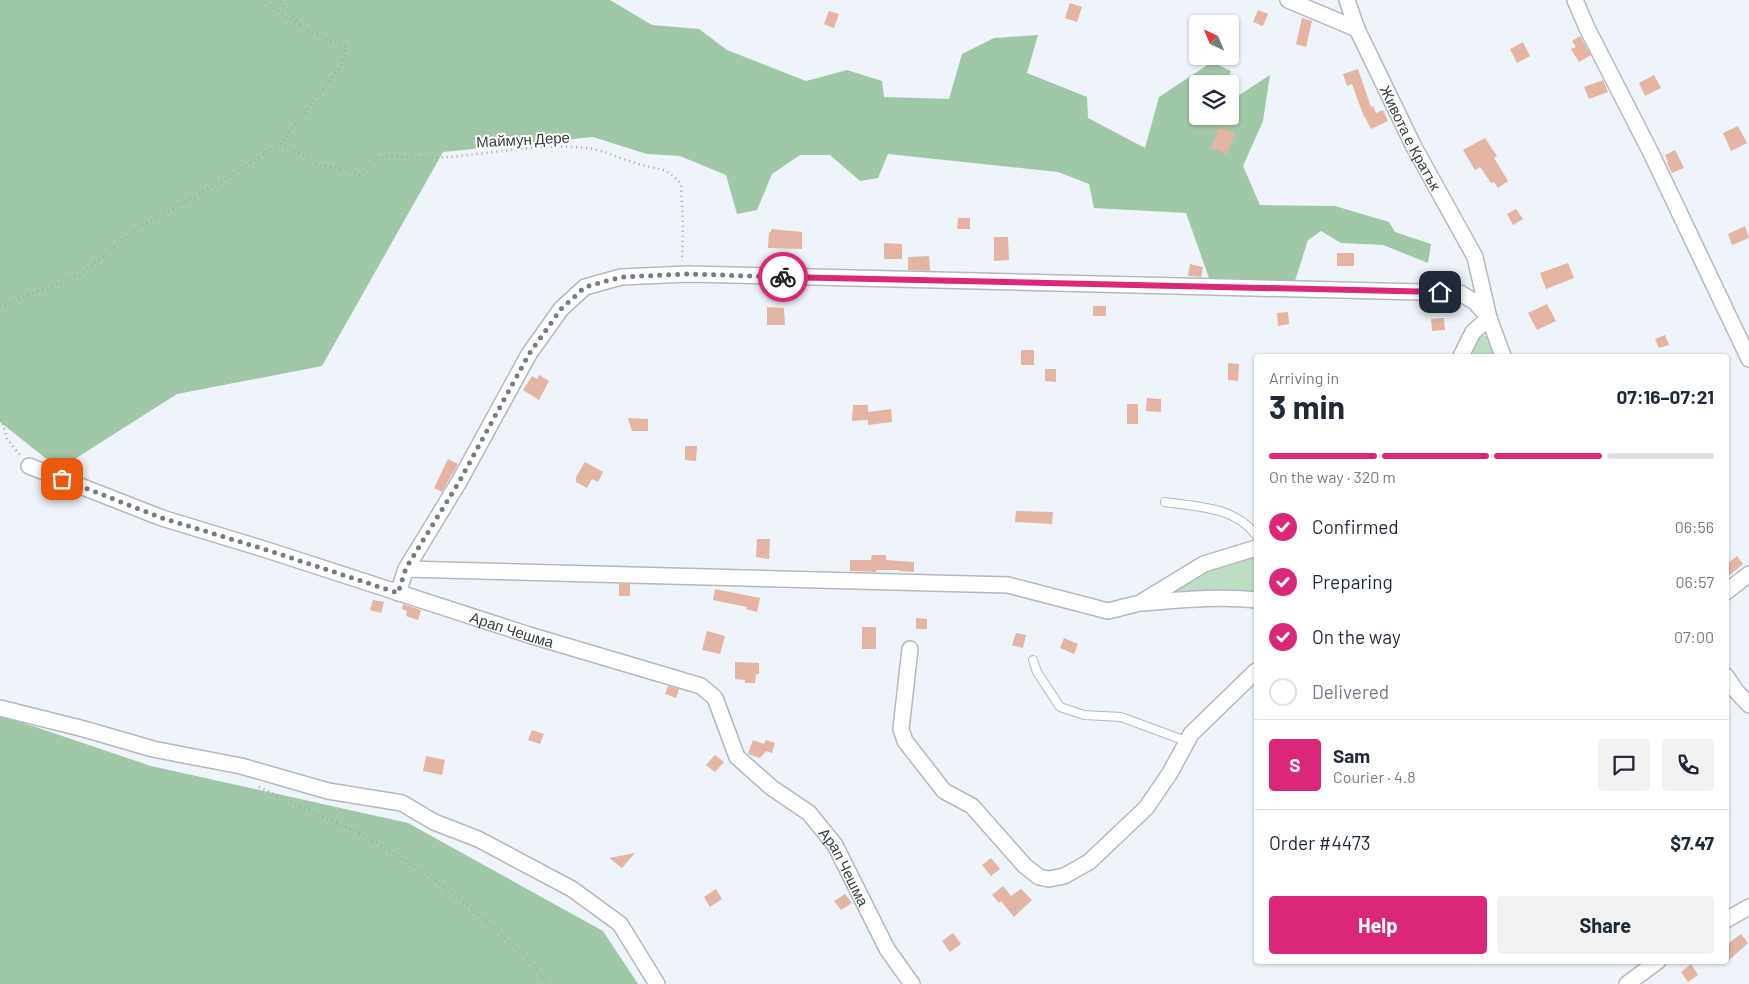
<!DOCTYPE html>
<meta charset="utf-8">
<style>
:root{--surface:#fff;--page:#f2f2f3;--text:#1f2937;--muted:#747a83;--line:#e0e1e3;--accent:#db2777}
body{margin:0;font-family:Barlow,sans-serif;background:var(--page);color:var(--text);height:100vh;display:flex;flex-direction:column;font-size:19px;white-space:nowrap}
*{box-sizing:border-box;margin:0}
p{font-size:16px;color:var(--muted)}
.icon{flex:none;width:28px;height:28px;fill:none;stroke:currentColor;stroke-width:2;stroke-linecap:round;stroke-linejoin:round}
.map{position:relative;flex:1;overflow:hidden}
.panel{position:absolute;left:1254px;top:354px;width:475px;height:610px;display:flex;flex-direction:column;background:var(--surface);border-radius:5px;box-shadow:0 1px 4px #0004}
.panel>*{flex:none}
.needle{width:32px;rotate:316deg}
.buttons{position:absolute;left:1189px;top:15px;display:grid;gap:10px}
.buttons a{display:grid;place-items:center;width:50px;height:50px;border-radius:5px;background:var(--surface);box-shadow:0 1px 4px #0004;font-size:25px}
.pin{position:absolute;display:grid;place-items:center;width:42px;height:42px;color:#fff;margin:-21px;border-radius:10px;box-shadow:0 2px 8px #0006}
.courier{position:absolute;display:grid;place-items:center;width:50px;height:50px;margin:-25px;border:4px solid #db2777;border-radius:50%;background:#fff;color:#222;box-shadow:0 1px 6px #0007}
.headline em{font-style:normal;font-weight:700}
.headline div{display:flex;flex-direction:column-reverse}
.headline{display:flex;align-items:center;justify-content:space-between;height:85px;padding:0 15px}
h1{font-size:32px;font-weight:700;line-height:38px}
.bar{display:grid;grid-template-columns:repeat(4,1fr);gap:8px 5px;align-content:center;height:60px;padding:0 15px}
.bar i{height:6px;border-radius:4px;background:var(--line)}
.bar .selected{background:var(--accent)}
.bar p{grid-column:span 4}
.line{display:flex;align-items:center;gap:12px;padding:0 15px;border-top:1px solid var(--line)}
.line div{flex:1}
.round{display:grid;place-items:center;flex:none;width:52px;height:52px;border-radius:5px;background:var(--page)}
ol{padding:0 15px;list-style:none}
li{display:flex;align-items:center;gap:15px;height:55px}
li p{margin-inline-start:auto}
li .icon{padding:5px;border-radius:50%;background:var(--accent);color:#fff;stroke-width:4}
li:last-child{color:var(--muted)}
li i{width:28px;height:28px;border:2px solid var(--line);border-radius:50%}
.action{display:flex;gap:10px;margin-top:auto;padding:10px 15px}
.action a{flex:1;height:58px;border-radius:5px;background:var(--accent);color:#fff;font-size:20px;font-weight:700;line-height:58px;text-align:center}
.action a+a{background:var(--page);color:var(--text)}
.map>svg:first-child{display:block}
.green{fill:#bddec4}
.forest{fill:#a0c7a8}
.building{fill:#e3b5a2}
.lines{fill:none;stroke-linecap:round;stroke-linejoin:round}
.lane-casing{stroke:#b3b9be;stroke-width:10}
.street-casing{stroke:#b3b9be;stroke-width:18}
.path{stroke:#a1a5a9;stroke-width:2.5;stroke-dasharray:1 4;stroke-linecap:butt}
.lane{stroke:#fff;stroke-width:8}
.street{stroke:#fff;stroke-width:15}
.done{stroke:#797c7f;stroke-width:5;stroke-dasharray:0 9}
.route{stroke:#db2777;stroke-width:6}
.labels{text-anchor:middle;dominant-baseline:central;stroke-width:4;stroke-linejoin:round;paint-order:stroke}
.street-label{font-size:15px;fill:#3a3c3e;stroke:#fff}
</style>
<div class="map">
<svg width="1749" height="984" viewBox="0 0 1749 984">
<rect width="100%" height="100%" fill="#eef4f9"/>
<path class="green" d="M1473 332 1489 337 1494 356H1461Z
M1256 548V600L1140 603 1204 564Z"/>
<path class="forest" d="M0 0H610L652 25 699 29 727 50 806 81 847 70 882 81 884 97 949 99 962 54 994 38 1038 35 1027 73 1087 97 1088 118 1145 148 1159 97 1212 62 1231 71 1226 84H1198V116H1230V101L1270 75 1263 121 1243 166 1260 205 1335 206 1389 222 1395 232 1431 244 1428 263 1383 245 1341 243 1321 231 1308 240 1295 281 1209 278 1186 213 1094 208 1089 184 1058 172 888 154 878 178 860 181 830 155H800L772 174 757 210 737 214 726 175 680 156 647 154 593 137 443 152 322 366 177 394 59 469 0 422Z
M0 715 151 766 408 823 603 931 638 984H0Z"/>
<path class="building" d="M1070 3 1082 7 1077 22 1065 18Z
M1258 10 1268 14 1263 26 1253 22Z
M829 11 839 14 834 28 824 24Z
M1302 18 1312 21 1306 47 1296 44Z
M1580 36 1591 55 1579 62 1571 49 1576 47 1572 41Z
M1523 42 1530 56 1517 63 1510 49Z
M1358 69 1371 107 1373 106 1376 113 1383 110 1388 121 1371 129 1365 117H1364L1352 84 1347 86 1343 74Z
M1654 75 1661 88 1645 96 1639 83Z
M1603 80 1608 92 1589 99 1584 87Z
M1738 126 1747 143 1731 151 1723 133Z
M1219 127 1235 133 1227 154 1211 148Z
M1485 138 1497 156 1494 158 1508 181 1498 188 1494 182 1491 183 1480 167 1475 170 1463 150Z
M1675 150 1684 168 1672 173 1667 163 1668 162 1665 155Z
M1516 209 1523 219 1513 225 1507 214Z
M958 218H970V229H957Z
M1745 226 1749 238 1732 245 1728 234Z
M771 229 802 232V249L768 248 769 232H771Z
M994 237H1008L1009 260 994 261Z
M884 243 902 244V259H884Z
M1337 253H1354V266H1337Z
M929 256 930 271 908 270V257Z
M1568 263 1574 278 1546 289 1540 273Z
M1190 264 1203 267 1201 277 1188 276Z
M1547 304 1556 321 1537 330 1528 313Z
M1093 306H1106V316H1093Z
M767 307 784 308 785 325H767Z
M1288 312 1289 324 1278 326 1277 313Z
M1444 318 1445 330 1432 331 1431 319Z
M1665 335 1669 345 1659 348 1655 339Z
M1021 350H1034V365H1021Z
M1228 363 1239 364 1238 381 1228 380Z
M1045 369H1056V382L1045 381Z
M539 375 549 381 539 400 523 390 532 376 537 379Z
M1147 398 1161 399V412L1146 411Z
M1127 404H1138V424H1127Z
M853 405H868V412L891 409 892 422 868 425V420L852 421Z
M628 418 648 419V431H632Z
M685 446H697L696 461 685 460Z
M448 459 458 464 442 492 434 488Z
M585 462 603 472 598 482 592 479 587 488 576 482V477Z
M1016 511 1053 512 1052 524 1015 522Z
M757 539H770L769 559 756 557Z
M872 555H886V560L914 562V572L899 571V570H876V572L850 571V560H871Z
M1737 556 1743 564 1726 578V565Z
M619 584H630V596H619Z
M715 589 760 598 757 612 746 609 747 607 713 600Z
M373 600 384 602 381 613 370 610Z
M403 604 421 610 418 620 406 616 407 611 402 609Z
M916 618 927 619V629H916Z
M862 627H876V649H862Z
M707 631 725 636 720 654 702 650Z
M1016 633 1026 635 1023 648 1012 645Z
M1064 638 1078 644 1074 654 1060 648Z
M735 662 759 663V674H756L755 683H745V680L735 679Z
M668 686 679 689 676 698 665 694Z
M532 730 544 734 540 744 528 740Z
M753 740 764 744 766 740 775 743 772 753 766 751 760 758 748 754Z
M715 755 724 762 715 772 706 765Z
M426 756 445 760 442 775 423 771Z
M635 853 622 868 609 858Z
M991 858 1000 869 991 876 982 865Z
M1003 886 1011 896 1021 889 1032 900 1014 917 1001 901 999 903 992 895Z
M716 889 722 899 710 907 704 897Z
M845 894 852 903 841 910 834 901Z
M953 933 961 944 950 952 942 941Z
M1741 934 1748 943 1726 963V945Z
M1691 964 1698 975 1688 982 1681 972Z"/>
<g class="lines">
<defs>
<path id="lane" d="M1165 502C1198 507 1234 506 1256 535
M1033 660 1037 672 1060 707 1084 715 1121 717 1186 741"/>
<g id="street">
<path id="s1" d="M1288 0 1357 29 1414 147 1475 257 1489 318 1503 356"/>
<path d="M1347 0 1357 29"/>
<path d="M1575 0 1587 28 1651 153 1749 359"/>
<path d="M1461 356 1473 332 1489 318"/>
<path id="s2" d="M29 466 162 518 267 550 529 635 701 686 715 698 737 757 772 788 809 813 835 845 887 949 912 984"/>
<path d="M406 569 1008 585 1108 611 1140 603 1204 564 1256 548"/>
<path d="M1726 592 1749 574"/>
<path d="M398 593 406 569 459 482 529 354 561 309 585 287 621 277 688 274 1460 293 1475 302 1489 318"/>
<path d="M1143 603C1181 600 1219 596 1256 600"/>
<path d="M910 649 901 729 905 741 944 791 972 806 1025 866 1039 877 1049 879 1064 876 1089 862 1146 808 1170 773 1191 734 1256 671"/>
<path d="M1726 676 1736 691 1749 705"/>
<path d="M0 708 84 729 153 749 241 766 328 791 402 803 434 822 478 839 572 889 620 924 657 984"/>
<path d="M1726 920 1749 907"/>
<path d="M1627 984 1658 961"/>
</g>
</defs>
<use href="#lane" class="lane-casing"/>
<use href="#street" class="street-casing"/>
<path class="path" d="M261 0 301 26
M281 143 320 165 347 170 359 175 377 158 385 156C401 156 418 159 434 158 485 155 536 143 587 148 604 150 621 159 638 164 658 170 666 166 681 184L683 224 682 261
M0 306 80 275 136 229 224 180 281 143 342 64 346 47 305 29 278 0
M0 414 7 439 20 455
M259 787 365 836 430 876 488 922 534 965 548 984"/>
<use href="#lane" class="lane"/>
<use href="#street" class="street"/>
</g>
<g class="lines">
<path class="done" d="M62 479 162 518 267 550 398 593 406 568 459 482 529 354 561 309 585 287 621 277 688 274 783 277"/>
<path class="route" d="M783 277 1440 292"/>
</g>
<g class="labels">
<g class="street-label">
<text stroke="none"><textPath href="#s1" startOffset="196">Живота е Кратък</textPath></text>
<text transform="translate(523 139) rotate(-3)">Маймун Дере</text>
<text stroke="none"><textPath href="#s2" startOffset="510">Арап Чешма</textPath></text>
<text stroke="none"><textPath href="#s2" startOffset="945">Арап Чешма</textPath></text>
</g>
</g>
</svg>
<div class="buttons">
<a><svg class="needle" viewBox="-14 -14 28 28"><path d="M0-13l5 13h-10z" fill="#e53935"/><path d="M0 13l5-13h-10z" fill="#747a83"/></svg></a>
<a><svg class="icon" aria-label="layers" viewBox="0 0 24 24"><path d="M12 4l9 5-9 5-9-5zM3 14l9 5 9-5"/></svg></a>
</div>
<div class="pin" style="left:62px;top:479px;background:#ea580c"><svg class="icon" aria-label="bag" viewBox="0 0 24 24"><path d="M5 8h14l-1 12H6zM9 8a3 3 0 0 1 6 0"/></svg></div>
<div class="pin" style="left:1440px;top:292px;background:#1f2937"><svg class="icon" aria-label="home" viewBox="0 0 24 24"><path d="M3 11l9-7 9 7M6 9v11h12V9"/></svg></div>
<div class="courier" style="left:783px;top:277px"><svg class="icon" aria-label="bike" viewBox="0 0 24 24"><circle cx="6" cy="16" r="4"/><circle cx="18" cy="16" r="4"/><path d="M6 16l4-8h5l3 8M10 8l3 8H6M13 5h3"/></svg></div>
<section class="panel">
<div class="headline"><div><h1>3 min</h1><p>Arriving in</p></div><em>07:16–07:21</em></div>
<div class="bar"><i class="selected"></i><i class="selected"></i><i class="selected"></i><i></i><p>On the way · 320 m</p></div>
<ol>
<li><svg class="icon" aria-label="check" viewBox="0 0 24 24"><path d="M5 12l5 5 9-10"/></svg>Confirmed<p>06:56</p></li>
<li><svg class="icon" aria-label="check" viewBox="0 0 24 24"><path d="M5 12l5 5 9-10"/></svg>Preparing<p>06:57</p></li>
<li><svg class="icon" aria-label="check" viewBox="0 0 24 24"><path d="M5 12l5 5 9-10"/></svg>On the way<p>07:00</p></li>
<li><i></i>Delivered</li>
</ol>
<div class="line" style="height:90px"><b class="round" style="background:var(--accent);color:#fff">S</b><div><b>Sam</b><p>Courier · 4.8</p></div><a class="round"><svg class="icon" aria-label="chat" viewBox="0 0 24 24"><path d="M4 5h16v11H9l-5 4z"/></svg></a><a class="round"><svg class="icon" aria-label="phone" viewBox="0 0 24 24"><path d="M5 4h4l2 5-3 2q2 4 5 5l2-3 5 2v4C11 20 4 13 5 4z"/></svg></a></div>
<div class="line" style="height:65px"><div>Order #4473</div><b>$7.47</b></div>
<div class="action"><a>Help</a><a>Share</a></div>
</section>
</div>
